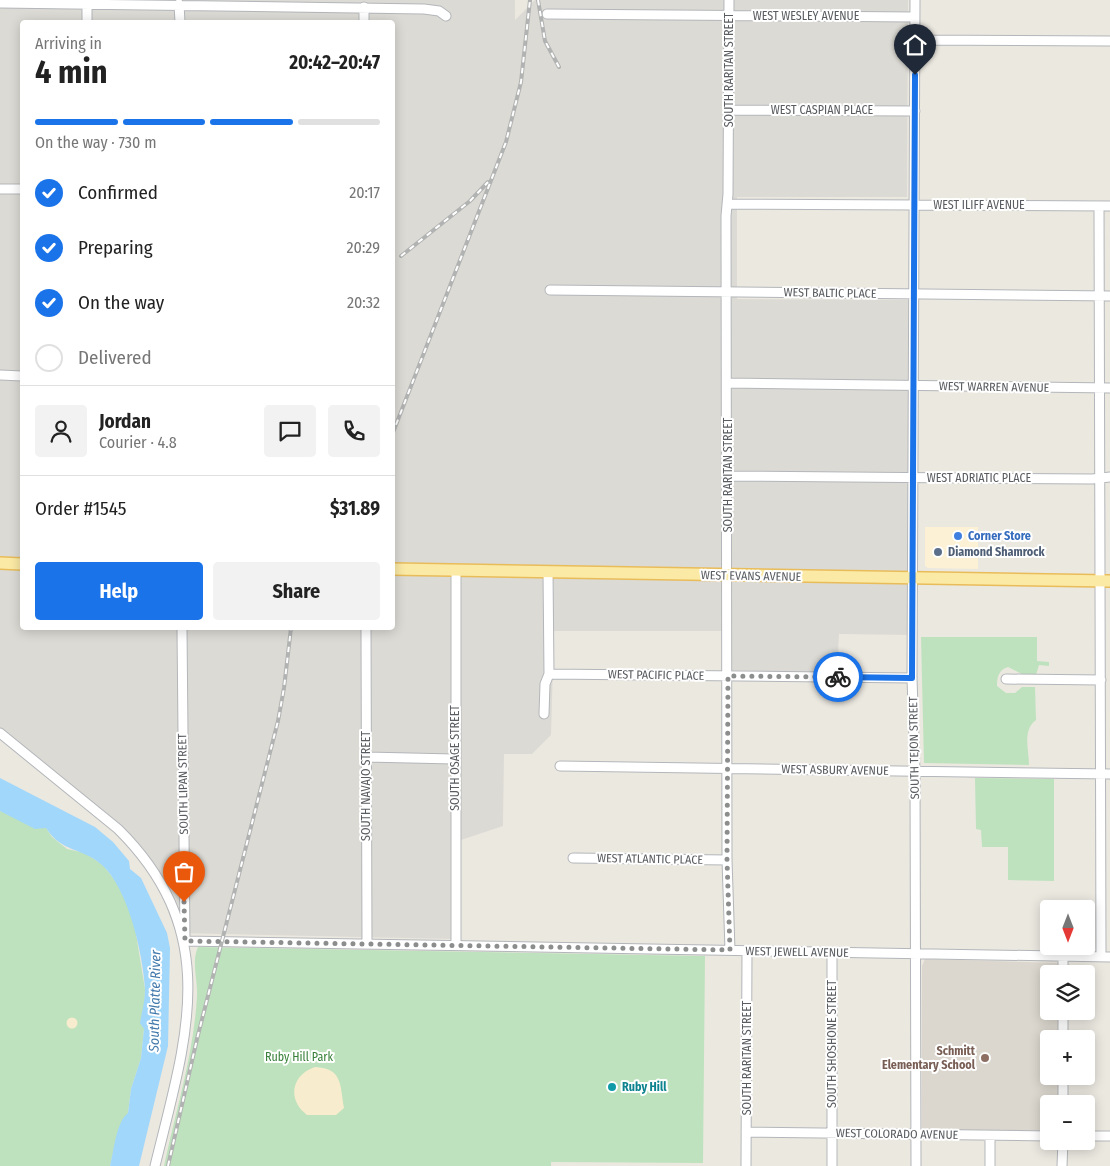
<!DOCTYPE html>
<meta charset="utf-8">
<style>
:root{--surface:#fff;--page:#f2f2f2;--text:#222;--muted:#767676;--line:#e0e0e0;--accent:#1a73e8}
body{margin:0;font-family:"Fira Sans Condensed",sans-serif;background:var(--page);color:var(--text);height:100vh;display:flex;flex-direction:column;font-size:19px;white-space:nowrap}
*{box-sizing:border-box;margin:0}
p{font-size:16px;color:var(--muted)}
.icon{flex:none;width:28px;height:28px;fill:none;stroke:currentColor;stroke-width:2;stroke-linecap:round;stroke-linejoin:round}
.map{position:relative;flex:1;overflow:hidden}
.drawer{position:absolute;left:20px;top:20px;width:375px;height:610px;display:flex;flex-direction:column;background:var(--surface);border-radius:5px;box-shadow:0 2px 12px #0003}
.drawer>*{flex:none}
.needle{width:32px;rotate:180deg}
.fabs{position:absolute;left:1040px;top:900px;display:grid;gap:10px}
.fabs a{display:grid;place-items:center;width:55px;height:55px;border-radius:5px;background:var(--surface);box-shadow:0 2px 12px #0003;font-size:25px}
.pin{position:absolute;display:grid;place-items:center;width:42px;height:42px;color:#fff;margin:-51px -21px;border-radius:50% 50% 50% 0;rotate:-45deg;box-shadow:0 0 5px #0007}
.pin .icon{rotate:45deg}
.courier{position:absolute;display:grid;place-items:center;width:50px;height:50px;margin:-25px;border:4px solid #1a73e8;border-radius:50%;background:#fff;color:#222;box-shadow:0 1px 6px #0007}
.summary em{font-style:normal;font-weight:700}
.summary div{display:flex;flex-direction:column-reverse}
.summary{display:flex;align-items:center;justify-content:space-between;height:85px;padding:0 15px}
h1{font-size:32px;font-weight:700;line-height:38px}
.bar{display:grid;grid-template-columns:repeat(4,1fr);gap:8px 5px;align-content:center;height:60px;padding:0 15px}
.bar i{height:6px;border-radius:4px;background:var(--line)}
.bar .current{background:var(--accent)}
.bar p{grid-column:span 4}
.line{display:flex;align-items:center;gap:12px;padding:0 15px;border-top:1px solid var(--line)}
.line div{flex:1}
.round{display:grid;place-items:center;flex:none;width:52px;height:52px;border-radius:5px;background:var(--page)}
ol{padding:0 15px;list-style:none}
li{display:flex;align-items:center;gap:15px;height:55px}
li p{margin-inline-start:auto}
li .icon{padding:5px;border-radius:50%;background:var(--accent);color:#fff;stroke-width:4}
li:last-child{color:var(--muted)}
li i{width:28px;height:28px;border:2px solid var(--line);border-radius:50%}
.action{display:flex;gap:10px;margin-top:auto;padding:10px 15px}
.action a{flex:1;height:58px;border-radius:5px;background:var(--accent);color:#fff;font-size:20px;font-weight:700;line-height:58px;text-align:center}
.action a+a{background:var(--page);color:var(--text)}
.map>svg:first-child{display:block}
.commercial{fill:#fcf1d4}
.industrial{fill:#dcdad4;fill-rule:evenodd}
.education{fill:#dbd7ce}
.green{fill:#bee2bd}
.sand{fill:#f8ecce}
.water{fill:#a1d7fa}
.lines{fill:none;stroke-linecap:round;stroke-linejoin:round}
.minor-casing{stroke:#b3b6ba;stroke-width:11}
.major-casing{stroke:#e9bc5a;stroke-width:14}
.minor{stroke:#fff;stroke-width:9}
.major{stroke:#fbeaa5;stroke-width:11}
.rail-casing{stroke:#b1b2b2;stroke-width:4}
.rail{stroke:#fff;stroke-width:2;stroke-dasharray:5.5;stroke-linecap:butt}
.done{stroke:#8c8d8d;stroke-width:5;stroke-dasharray:0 9}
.route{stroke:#1a73e8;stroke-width:6}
.shop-dot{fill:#3f7fe0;stroke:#fff;stroke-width:2}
.service-dot{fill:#5c6f8a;stroke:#fff;stroke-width:2}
.education-dot{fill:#8d6e63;stroke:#fff;stroke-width:2}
.culture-dot{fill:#0f9aa8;stroke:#fff;stroke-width:2}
.labels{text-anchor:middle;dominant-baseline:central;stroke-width:4;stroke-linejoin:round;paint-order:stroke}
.street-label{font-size:12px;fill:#595c60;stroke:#fff}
.shop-label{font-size:12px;font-weight:bold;fill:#366cbe;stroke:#fff;text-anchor:start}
.service-label{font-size:12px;font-weight:bold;fill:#4e5e75;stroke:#fff;text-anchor:start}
.education-label{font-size:12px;font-weight:bold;fill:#785e54;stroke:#fff;text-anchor:end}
.park-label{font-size:12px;fill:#388039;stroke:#fff}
.culture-label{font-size:12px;font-weight:bold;fill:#0d838f;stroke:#fff;text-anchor:start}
.water-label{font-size:14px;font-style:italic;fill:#4178aa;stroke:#fff}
</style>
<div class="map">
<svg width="1110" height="1166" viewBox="0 0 1110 1166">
<rect width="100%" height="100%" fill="#ebe8e0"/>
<path class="commercial" d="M925 527H978V569L928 568 925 566Z"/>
<path class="industrial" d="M0 0H515V20L535 0H908L907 197H737V299L908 300 909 635 839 634 837 673 724 670 723 631H554L551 735 532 754H504L503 826 452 843 453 939 176 933 161 892 136 854 113 829 0 738ZM22 22H392V628H22Z"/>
<path class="education" d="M925 959 1059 963V974H1049V1011H1059V1039H1049V1076H1059V1104H1049V1132L925 1131 922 1128V966Z"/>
<path class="green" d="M921 637H1037V661L1049 662V666L1039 665 1036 675H1024L1008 667C999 670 997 676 997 686L1006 693H1015L1022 687H1035L1036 720C1022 730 1029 750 1029 765L924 763Z
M975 778 1054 779V881L1008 880V847H982L981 830 976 829Z
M0 811 46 828 52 837 67 849 85 853 103 865 120 887 134 922 145 989 144 1029 141 1058 131 1089 128 1113 119 1128 110 1166H0Z
M198 947 705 956 703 1163 551 1162V1166H164C176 1110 194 1053 197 996 198 979 191 963 198 947Z"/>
<path class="sand" d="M66.5 1023a5.5 5.5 0 1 1 11 0a5.5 5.5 0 1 1-11 0Z
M315 1067C343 1068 340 1086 344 1108L336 1115H307C287 1100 291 1075 315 1067Z"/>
<path class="water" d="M0 778 95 827 113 842 129 861 130 869 141 878 167 933 170 948 168 1046 139 1166H110C114 1151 116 1122 128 1113L131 1089 141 1058 144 1029 140 1023C142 1012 145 1000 145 989 143 954 128 888 102 865 82 847 62 853 46 828L35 829 0 811Z"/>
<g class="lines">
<defs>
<path id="minor" d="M729 0 728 194 726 216 727 860 730 950
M915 0 912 678 915 771 916 1166
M0 3 424 9 439 11 446 16
M87 4V22
M179 4 180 22
M364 7V22
M547 14 915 17
M915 40 1110 41
M729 110 915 111
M0 189H22
M727 204 1110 206
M1099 206 1101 956
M550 290 1110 296
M0 375 22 376
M728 383 1110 388
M727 476 1092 479 1110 477
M456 570V945
M182 628 185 941 1110 957
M366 628 367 944
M549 674 912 678
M1006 679 1101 680
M544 714 545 684 549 674 548 572
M0 733 118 829C224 934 186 1039 155 1166
M366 757 454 759
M560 766 1110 774
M573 858 727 860
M1063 974V956
M1063 1039V1011
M1063 1104V1076
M746 1132 1049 1136
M1086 1136H1110
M746 1166 747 951
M832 1166V952
M990 1166V1136
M1062 1166 1063 1141"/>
<path id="major" d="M0 563 22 564
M392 569 1110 581"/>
</defs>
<use href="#minor" class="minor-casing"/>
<use href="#major" class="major-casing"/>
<use href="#minor" class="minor"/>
<use href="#major" class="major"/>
<defs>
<path id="rail" d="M538 0 545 41 559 67
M401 256 470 201 488 182
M392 435 506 142 521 82 530 0
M168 1166 197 1039 278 721 284 688 291 628"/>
</defs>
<use href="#rail" class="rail-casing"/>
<use href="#rail" class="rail"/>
</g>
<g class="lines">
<path class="done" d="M184 902 185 941 730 950 727 860 728 676 838 677"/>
<path class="route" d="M838 677 912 678 915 75"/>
</g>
<circle class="shop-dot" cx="958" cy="536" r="5"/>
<circle class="service-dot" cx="938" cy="552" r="5"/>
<circle class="education-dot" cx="985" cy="1058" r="5"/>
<circle class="culture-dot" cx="612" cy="1087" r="5"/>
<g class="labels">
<g class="street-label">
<text x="806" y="16">WEST WESLEY AVENUE</text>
<text transform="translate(729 70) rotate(-90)">SOUTH RARITAN STREET</text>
<text x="822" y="110">WEST CASPIAN PLACE</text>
<text x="979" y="205">WEST ILIFF AVENUE</text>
<text transform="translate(830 293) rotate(1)">WEST BALTIC PLACE</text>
<text transform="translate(994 387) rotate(1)">WEST WARREN AVENUE</text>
<text transform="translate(728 475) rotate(-90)">SOUTH RARITAN STREET</text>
<text x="979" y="478">WEST ADRIATIC PLACE</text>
<text transform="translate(751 576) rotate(1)">WEST EVANS AVENUE</text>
<text transform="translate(656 675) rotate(1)">WEST PACIFIC PLACE</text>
<text transform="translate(914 748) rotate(-91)">SOUTH TEJON STREET</text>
<text transform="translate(455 758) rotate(-90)">SOUTH OSAGE STREET</text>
<text transform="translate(835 770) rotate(1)">WEST ASBURY AVENUE</text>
<text transform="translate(183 784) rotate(-91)">SOUTH LIPAN STREET</text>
<text transform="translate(366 786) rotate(-90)">SOUTH NAVAJO STREET</text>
<text transform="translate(650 859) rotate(1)">WEST ATLANTIC PLACE</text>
<text transform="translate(797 952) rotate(1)">WEST JEWELL AVENUE</text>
<text transform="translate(832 1044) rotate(-90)">SOUTH SHOSHONE STREET</text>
<text transform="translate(747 1058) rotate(-90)">SOUTH RARITAN STREET</text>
<text transform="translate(897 1134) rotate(1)">WEST COLORADO AVENUE</text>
</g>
<g class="shop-label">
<text x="968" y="536">Corner Store</text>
</g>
<g class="service-label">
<text x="948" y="552">Diamond Shamrock</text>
</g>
<g class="education-label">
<text x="975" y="1051">Schmitt<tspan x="975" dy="14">Elementary School</tspan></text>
</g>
<g class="park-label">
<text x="299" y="1057">Ruby Hill Park</text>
</g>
<g class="culture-label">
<text x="622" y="1087">Ruby Hill</text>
</g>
<g class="water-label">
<text transform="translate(155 1001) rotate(-89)">South Platte River</text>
</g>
</g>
</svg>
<div class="fabs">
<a><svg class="needle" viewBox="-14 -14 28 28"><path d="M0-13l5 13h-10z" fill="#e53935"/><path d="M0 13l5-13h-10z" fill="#767676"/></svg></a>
<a><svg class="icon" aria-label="layers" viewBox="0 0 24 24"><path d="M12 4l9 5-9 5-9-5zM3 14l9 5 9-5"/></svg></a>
<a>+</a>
<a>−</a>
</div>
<div class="pin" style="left:184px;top:902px;background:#ea580c"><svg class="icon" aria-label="bag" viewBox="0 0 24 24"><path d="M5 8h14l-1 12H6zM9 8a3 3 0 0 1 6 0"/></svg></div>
<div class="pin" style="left:915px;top:75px;background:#1f2937"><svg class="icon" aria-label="home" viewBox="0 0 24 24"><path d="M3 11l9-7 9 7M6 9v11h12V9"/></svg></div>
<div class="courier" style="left:838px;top:677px"><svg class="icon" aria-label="bike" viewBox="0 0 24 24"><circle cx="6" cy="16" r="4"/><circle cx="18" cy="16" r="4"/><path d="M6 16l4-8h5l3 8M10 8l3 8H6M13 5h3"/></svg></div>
<section class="drawer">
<div class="summary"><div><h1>4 min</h1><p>Arriving in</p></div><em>20:42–20:47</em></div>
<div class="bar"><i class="current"></i><i class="current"></i><i class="current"></i><i></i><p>On the way · 730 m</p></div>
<ol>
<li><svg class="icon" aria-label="check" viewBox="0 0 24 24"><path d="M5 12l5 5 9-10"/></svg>Confirmed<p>20:17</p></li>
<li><svg class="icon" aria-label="check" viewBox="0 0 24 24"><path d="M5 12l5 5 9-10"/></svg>Preparing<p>20:29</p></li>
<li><svg class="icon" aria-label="check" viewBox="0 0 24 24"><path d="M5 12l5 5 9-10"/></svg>On the way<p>20:32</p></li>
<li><i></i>Delivered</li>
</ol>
<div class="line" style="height:90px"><a class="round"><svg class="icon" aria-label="person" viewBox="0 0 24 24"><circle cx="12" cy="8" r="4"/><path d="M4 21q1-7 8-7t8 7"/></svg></a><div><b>Jordan</b><p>Courier · 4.8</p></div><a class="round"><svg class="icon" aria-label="chat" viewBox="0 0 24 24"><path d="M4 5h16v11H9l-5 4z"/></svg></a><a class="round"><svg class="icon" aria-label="phone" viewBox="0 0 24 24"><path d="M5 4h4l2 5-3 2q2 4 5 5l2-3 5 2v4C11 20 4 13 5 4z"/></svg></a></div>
<div class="line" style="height:65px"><div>Order #1545</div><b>$31.89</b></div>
<div class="action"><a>Help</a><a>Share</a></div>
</section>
</div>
